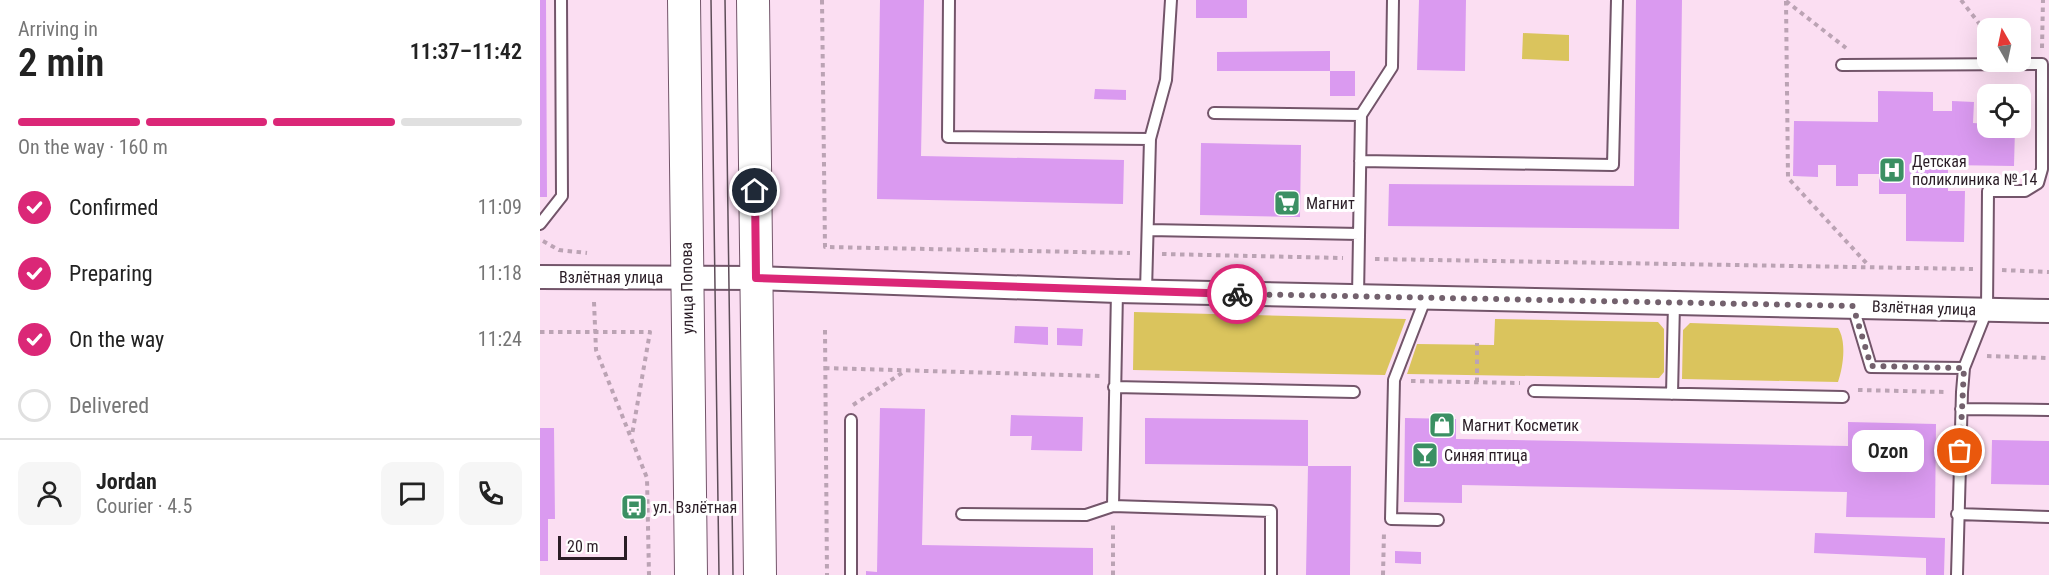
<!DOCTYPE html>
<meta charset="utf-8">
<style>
:root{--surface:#fff;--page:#f6f6f6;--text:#222;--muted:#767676;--line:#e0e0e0;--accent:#db2777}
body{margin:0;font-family:"Roboto Condensed",sans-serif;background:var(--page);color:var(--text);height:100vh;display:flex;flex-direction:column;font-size:22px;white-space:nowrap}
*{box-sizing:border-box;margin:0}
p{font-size:20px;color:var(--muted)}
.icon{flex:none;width:33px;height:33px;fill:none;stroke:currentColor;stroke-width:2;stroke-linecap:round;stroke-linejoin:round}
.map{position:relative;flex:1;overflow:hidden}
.drawer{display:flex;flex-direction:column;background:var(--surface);width:540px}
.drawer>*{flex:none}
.needle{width:39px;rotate:351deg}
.controls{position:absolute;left:1437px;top:18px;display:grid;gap:12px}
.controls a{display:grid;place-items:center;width:54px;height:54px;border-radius:12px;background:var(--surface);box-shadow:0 6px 24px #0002;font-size:30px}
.scale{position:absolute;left:18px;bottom:15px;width:69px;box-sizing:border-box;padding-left:6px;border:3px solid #2a1d26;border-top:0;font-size:16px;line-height:21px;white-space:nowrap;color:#2a1d26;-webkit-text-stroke:4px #fff;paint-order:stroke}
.pin{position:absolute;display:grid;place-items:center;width:51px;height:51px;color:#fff;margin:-26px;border:3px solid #fff;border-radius:50%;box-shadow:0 2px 6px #0007}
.courier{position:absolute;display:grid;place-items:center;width:60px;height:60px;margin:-30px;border:4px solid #db2777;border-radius:50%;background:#fff;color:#222;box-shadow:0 2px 8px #0007}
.bubble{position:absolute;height:42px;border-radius:12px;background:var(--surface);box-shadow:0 6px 24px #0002;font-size:20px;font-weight:600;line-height:42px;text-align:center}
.headline em{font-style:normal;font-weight:600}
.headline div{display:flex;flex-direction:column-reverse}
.headline{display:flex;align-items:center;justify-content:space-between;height:102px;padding:0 18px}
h1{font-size:39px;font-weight:600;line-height:45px}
.bar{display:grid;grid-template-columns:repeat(4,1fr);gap:9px 6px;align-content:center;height:72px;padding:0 18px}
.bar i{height:8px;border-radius:4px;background:var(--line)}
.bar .active{background:var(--accent)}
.bar p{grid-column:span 4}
.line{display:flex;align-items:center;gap:15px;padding:0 18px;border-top:2px solid var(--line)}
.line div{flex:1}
.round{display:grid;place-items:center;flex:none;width:63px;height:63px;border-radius:12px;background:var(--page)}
ol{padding:0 18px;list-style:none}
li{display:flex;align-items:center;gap:18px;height:66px}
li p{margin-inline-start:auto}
li .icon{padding:6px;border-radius:50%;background:var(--accent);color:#fff;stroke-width:4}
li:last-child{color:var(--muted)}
li i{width:33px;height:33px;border:3px solid var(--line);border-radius:50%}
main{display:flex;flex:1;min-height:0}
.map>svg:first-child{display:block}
.green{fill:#dac45d}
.building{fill:#da9af0}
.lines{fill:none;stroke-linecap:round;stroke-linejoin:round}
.service-casing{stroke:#73556a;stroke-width:14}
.minor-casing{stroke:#73556a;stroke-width:26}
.secondary-casing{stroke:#73556a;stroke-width:34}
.path{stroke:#bba3b4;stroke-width:4;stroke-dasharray:4.5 4.5;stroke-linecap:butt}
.service{stroke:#fff;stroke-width:10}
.minor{stroke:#fff;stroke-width:22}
.secondary{stroke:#fff;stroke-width:32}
.tram{stroke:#5e4d59;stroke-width:1.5}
.done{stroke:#73616d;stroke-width:6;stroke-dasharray:0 10.8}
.route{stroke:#db2777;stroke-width:8}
.labels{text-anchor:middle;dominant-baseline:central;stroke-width:6;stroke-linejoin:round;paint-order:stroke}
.poi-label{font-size:16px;fill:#2a1d26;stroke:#fff;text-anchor:start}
.street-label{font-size:16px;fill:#2a1d26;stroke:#fff}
</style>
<main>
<section class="drawer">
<div class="headline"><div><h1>2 min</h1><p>Arriving in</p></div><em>11:37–11:42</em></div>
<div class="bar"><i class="active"></i><i class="active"></i><i class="active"></i><i></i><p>On the way · 160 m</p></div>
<ol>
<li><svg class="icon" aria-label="check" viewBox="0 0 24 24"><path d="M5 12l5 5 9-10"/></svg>Confirmed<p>11:09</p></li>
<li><svg class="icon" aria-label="check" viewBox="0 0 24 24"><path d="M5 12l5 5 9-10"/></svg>Preparing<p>11:18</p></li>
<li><svg class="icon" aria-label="check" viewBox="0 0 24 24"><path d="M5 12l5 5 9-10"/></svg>On the way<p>11:24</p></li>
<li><i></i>Delivered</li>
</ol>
<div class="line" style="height:108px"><a class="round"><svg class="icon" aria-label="person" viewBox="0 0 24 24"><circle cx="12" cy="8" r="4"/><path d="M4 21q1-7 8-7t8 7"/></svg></a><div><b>Jordan</b><p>Courier · 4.5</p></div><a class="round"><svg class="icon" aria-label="chat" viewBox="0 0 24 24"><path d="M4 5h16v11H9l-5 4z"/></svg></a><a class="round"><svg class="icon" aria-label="phone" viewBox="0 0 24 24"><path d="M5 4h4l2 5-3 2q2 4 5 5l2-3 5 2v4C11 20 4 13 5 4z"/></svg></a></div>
</section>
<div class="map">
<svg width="1509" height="575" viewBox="0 0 1509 575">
<rect width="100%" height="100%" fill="#fbdef2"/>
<path class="green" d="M983 33 1029 35V61L982 59Z
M594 312 866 319 845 375 593 370Z
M955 319 1118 322 1124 329V372L1119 378 867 374 877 344 954 345Z
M1150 323 1298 328C1307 342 1303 367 1298 382L1142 379 1143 330Z"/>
<path class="building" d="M0 0H6L7 197H0Z
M340 0H384L381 156 584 160 583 204 337 199Z
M656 0H707V18H656Z
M879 0H926L925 71 877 70Z
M1096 0H1142L1139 229 848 226 849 184 1094 186Z
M790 51V71H677V52Z
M790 71H815V96H790Z
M555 89 586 90V100L554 99Z
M1338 91 1393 92V111H1412V101L1434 102 1433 123 1448 124V128H1475L1474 166 1408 165V191H1425L1424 242 1366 241V194H1339V174H1318V186H1296V165H1278V177L1253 176 1254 121 1338 122Z
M661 143 761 145 760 217 660 215Z
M475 326 508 327V345L474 343Z
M517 328 543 329 542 346 517 345Z
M340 408 385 409 382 545 553 548V575H326V571L337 572Z
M471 415 543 417 542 451 491 450 492 436H470Z
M605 418 768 420V466L605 464Z
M865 418 916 419V439L1308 446V422L1396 424 1395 518 1306 517 1307 492 922 485V503L864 502Z
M0 428H14L15 519H8V561H0Z
M1452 440 1509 441V485L1451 484Z
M768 466H811L810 575H766Z
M1275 533 1405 538 1404 575H1386V558L1274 553Z
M855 551 881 552V564L855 563Z"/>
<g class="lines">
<defs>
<path id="service" d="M409 0 408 137 610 139
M1302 65 1502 64V169L1498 183 1485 191H1448L1447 310 1424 368 1422 392 1417 575
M674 113 821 115
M820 161 1073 165 1077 0
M0 224 22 196 21 0
M608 230 819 234
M577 291 573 506 731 511V575
M606 291 610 139 626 80 631 0
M818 297 821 115 852 67 853 0
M886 297 854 380 851 519 898 520
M1313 307 1331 367 1424 368
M574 387 814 392
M994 391 1303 397
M1132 394 1134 303
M1421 409 1509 410
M422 514 546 515 573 506
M1417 514 1509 517
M311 575V420"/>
<path id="minor" d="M0 277 217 278 577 291 1509 311"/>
<path id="secondary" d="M144 0 151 575
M213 0 220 575"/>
</defs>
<use href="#service" class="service-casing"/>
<use href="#minor" class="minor-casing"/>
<use href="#secondary" class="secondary-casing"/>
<path class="path" d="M282 0 285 247 590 253
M1421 0 1448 35
M1246 1 1248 178 1329 266
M1246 1 1306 48
M1502 48 1503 0
M3 241 19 250 47 253
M622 254 803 258
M835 259 1433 269
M1462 270 1509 272
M54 302 56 350 107 478 109 575
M285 330 287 575
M0 332H110L92 435
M1447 356 1509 358
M285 368 560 376
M871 381 980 383
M937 382V343
M1318 390 1406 392
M313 405 365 371
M573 575V522
M843 575 844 532"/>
<use href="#service" class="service"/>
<use href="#minor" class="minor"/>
<use href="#secondary" class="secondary"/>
<path class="tram" d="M171 0 179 575
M185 0 193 575"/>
</g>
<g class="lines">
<path class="done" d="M697 294 1313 306 1331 366 1424 368 1420 451"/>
<path class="route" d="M215 191 216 278 697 294"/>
</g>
<defs>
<symbol id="hospital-square" viewBox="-11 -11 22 22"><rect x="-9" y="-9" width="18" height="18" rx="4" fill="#3b9063" stroke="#fff"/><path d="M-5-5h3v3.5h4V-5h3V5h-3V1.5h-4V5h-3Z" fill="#fff"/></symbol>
<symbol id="supermarket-square" viewBox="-11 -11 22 22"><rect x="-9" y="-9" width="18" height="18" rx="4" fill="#3b9063" stroke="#fff"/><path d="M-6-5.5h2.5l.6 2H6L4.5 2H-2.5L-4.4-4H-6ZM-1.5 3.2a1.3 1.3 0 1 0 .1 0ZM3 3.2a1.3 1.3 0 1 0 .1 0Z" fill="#fff"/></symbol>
<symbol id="shop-square" viewBox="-11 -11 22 22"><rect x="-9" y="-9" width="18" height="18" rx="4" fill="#3b9063" stroke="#fff"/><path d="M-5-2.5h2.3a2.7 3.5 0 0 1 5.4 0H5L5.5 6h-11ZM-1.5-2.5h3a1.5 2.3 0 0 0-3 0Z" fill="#fff"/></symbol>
<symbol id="bar-square" viewBox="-11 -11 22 22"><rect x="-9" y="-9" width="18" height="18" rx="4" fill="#3b9063" stroke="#fff"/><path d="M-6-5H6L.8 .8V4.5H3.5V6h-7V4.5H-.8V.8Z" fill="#fff"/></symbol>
<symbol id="bus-square" viewBox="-11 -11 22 22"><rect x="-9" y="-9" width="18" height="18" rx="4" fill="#3b9063" stroke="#fff"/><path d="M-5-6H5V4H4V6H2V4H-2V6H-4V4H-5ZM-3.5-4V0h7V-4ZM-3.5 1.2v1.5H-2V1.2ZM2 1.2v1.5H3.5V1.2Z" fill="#fff"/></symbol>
</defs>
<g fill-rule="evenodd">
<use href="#hospital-square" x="1337" y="155" width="30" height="30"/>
<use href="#supermarket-square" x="732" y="188" width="30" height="30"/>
<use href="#shop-square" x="887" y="410" width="30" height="30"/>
<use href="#bar-square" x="870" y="440" width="30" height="30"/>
<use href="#bus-square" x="79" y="492" width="30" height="30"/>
</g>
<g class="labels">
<g class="poi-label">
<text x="1372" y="161">Детская<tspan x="1372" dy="18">поликлиника № 14</tspan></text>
<text x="766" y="203">Магнит</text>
<text x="922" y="425">Магнит Косметик</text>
<text x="904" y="455">Синяя птица</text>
<text x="113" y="507">ул. Взлётная</text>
</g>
<g class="street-label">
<text x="71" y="277">Взлётная улица</text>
<text transform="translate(147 288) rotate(-91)">улица Попова</text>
<text transform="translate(1384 308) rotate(2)">Взлётная улица</text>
</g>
</g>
</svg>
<div class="controls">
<a><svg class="needle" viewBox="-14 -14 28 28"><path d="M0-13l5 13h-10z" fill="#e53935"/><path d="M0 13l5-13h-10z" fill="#767676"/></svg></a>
<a><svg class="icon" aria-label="locate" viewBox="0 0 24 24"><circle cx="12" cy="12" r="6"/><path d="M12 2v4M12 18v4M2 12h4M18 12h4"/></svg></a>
</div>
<div class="scale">20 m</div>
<div class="pin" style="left:1420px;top:451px;background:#ea580c"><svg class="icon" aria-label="bag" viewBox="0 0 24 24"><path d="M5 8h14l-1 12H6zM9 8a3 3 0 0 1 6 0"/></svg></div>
<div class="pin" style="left:215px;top:191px;background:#1f2937"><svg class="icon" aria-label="home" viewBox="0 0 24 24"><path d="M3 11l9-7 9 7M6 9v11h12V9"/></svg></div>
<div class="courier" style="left:697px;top:294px"><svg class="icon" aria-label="bike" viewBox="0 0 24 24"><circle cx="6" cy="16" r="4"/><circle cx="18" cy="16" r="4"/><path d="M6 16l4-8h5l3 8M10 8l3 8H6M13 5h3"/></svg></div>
<div class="bubble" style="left:1312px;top:430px;width:72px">Ozon</div>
</div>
</main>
